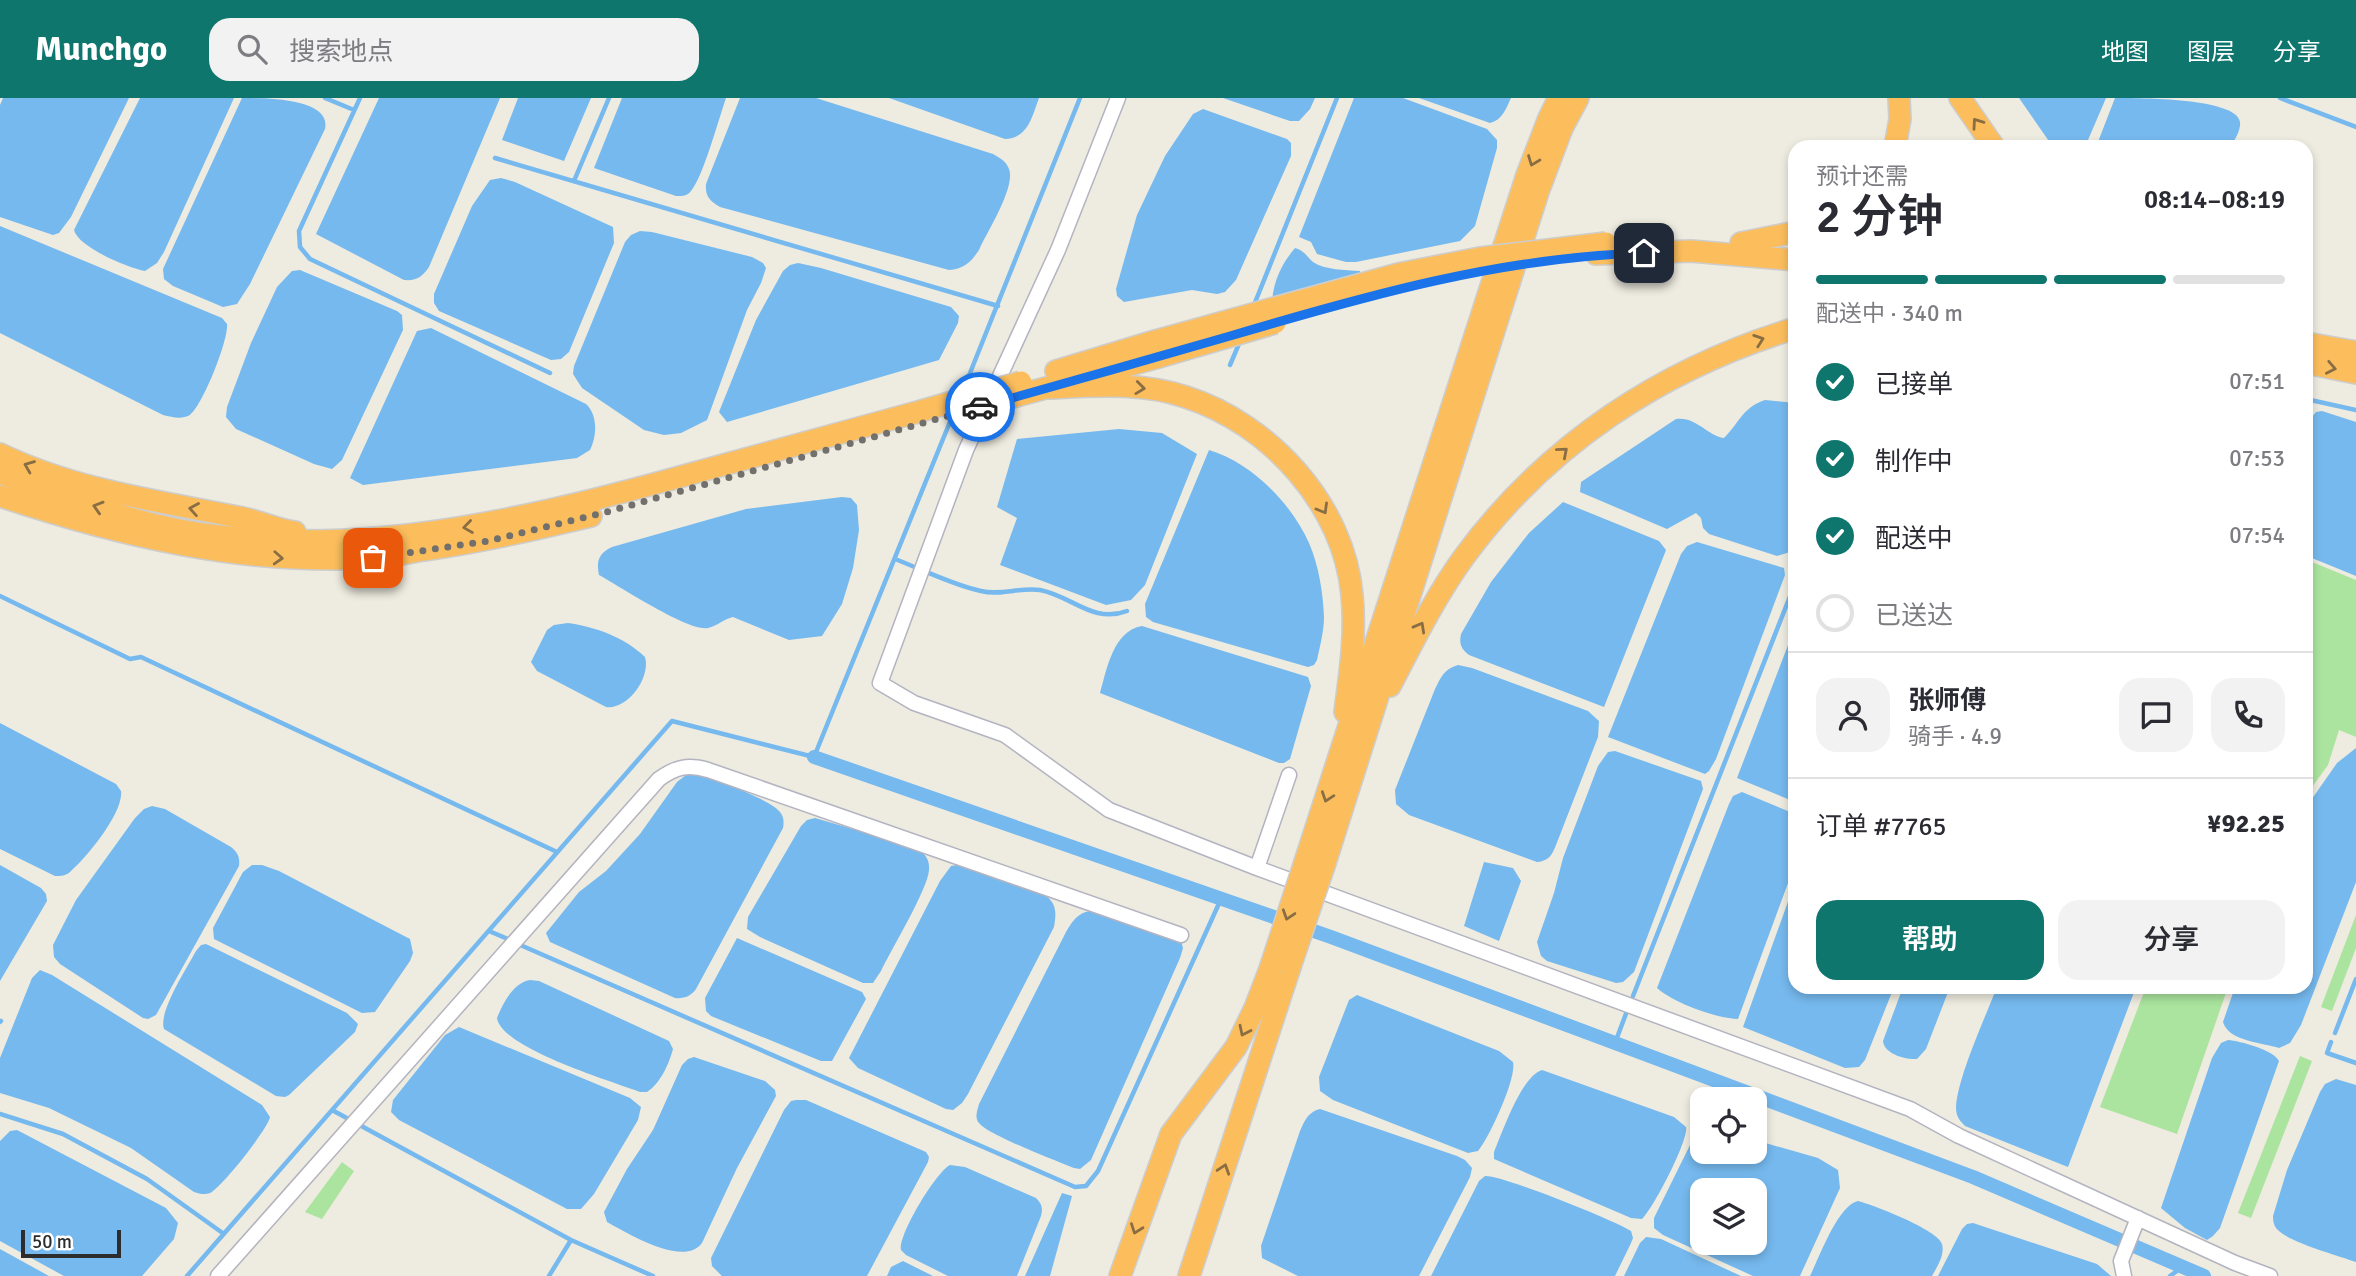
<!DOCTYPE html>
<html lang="zh">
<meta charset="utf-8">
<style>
:root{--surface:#fff;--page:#f2f2f3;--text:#2b2b33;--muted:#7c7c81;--line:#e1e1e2;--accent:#0f766e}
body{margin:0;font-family:Signika,"Noto Sans SC",sans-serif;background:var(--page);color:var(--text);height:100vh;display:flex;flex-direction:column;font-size:26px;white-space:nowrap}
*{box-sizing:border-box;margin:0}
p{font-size:23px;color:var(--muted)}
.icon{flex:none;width:38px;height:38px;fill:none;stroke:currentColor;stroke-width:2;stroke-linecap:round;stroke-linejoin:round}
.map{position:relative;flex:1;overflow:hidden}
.details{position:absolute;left:1788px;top:42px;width:525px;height:854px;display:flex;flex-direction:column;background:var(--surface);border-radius:21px;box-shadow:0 4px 10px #0003}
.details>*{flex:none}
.buttons{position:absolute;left:1690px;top:989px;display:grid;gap:14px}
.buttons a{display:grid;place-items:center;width:77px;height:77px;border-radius:14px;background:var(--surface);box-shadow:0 4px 10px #0003;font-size:35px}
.scale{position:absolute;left:21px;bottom:18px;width:100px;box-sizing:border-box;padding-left:7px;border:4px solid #2d2d2d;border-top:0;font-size:19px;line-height:24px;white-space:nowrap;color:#2d2d2d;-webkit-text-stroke:5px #fff;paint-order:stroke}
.pin{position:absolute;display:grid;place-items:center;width:60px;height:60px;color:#fff;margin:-30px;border-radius:14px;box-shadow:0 4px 10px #0006}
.courier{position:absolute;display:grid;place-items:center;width:70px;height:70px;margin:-35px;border:5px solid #1a73e8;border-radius:50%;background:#fff;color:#222;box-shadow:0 2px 9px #0007}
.head em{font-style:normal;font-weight:600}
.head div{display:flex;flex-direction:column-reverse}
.head{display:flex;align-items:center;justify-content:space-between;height:119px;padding:0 28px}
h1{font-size:46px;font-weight:600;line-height:52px}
.bar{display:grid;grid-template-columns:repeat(4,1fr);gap:10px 7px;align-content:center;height:84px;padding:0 28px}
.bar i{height:9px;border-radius:5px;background:var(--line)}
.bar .current{background:var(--accent)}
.bar p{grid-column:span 4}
.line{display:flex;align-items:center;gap:18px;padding:0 28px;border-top:2px solid var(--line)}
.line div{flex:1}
.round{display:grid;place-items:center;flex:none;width:74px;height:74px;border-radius:21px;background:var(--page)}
ol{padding:0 28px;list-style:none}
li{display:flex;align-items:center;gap:21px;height:77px}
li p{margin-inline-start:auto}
li .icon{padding:7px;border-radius:50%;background:var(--accent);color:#fff;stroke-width:4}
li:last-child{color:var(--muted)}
li i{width:38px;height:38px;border:4px solid var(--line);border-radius:50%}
.cta{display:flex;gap:14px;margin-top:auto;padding:14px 28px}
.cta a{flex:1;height:80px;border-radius:21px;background:var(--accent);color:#fff;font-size:28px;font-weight:600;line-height:80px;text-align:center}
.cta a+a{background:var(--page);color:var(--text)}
header{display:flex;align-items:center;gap:42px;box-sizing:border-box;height:98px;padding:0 35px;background:var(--accent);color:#fff}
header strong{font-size:33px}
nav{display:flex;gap:38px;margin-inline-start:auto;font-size:24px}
.search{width:490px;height:63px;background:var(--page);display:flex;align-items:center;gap:18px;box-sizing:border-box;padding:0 24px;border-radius:21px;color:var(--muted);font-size:26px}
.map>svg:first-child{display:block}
.green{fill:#aae49e}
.water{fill:#76b9ee;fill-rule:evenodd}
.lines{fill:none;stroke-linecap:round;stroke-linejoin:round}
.stream{stroke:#76b9ee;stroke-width:4.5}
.canal{stroke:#76b9ee;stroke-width:14}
.minor-casing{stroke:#b3b4c0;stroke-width:17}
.highway-casing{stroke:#cdcdcd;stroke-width:24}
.minor{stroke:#fff;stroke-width:14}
.highway{stroke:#fcbe5d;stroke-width:21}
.highway-bridge-casing{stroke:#cdcdcd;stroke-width:24;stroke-linecap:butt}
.highway-bridge{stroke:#fcbe5d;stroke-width:21}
.oneway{stroke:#8a6e43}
.done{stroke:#71706c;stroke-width:7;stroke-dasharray:0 12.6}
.route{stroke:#1a73e8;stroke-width:9}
</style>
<header>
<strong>Munchgo</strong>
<div class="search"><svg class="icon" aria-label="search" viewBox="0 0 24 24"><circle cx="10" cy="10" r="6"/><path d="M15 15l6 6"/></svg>搜索地点</div>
<nav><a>地图</a><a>图层</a><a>分享</a></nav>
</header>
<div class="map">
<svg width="2356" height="1178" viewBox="0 0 2356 1178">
<rect width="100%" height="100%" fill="#eeebe0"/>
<path class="green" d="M2307 462 2356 482V639L2339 632 2328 667 2307 696Z
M2356 817V850L2332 913 2321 909Z
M2146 889H2228L2177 1036 2100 1009Z
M2300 958 2312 963 2251 1120 2238 1115Z
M342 1064 354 1073 322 1121 305 1114Z"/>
<path class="water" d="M3 0H129L71 119 59 135 53 137 0 119V7Z
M140 0H234L164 154 157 165 145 173C128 170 78 149 74 132Z
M242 0C264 0 332 0 325 31L250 186 237 206 223 209 173 188 164 181 163 171Z
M379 0H500L429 169C422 179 417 183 404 182L316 136Z
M518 0H591L564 63 502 42Z
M622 0H726C719 20 703 79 691 93 687 98 683 98 676 98L594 70Z
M740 0H816L993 56C1000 60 1006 63 1009 71 1016 89 987 134 979 152 971 164 964 171 949 172L720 109C710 103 705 99 706 86Z
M889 0H1039C1032 19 1028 40 1005 41Z
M1223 0H1315L1310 11 1299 23H1290Z
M1354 0H1403L1487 31 1497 42V50L1475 128 1460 143 1356 164H1346L1317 156 1311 144 1299 139Z
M1419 0H1511C1506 11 1502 22 1490 25Z
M2019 0H2106L2085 49H2053Z
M2115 0C2140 0 2237 0 2240 24 2241 32 2235 41 2231 49H2096Z
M1203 11 1287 41 1291 45V58L1236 182 1225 194 1217 196 1192 192 1124 204 1117 198 1116 191 1137 117 1165 58 1193 16Z
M501 80 515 84 613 129 614 145 569 254 561 261 551 262 439 213 434 205V196L472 108 490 82Z
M0 128 222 220 227 226C229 241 203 307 190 317 181 322 172 319 163 317L0 235Z
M640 133 652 134 752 159 763 165 766 170 761 185 747 212 707 322 681 335 664 337 644 332 582 290 573 276 574 268 625 144 631 137Z
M1295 150C1305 153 1306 158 1313 164 1325 172 1345 172 1360 173L1362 189 1272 214C1271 189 1279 169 1295 150Z
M798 165 821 170 951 209 959 218 958 225 939 262 727 324 719 314 756 222 783 173 790 167Z
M300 172 397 213 402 217 403 232 342 362 332 371 314 366 236 331 226 319 227 309 251 245 277 189 292 173Z
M431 230 586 306C598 317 597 338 590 352L577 360 363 387 350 380 417 233Z
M1765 302 1795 305V447L1790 454 1777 458 1709 436 1703 430 1701 420 1696 415 1667 431 1580 394 1581 384 1676 321C1696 318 1706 337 1724 340 1740 324 1742 310 1765 302Z
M2322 313 2356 324V478L2307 458V325L2316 314Z
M1119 331 1162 335 1197 356 1145 487 1131 502 1106 507 1000 467 1017 420 997 409 1017 341Z
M1209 352C1252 365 1291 405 1309 445 1319 468 1323 495 1324 519 1324 533 1320 548 1317 562L1314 567 1308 569 1153 524 1146 519 1145 506Z
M842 399 851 400 857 407 859 432 853 470 842 506 822 538 789 542 733 519C724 521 717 528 708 530 689 534 619 488 599 477 596 463 599 455 612 449L746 411Z
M1563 404 1659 443 1666 452 1604 609 1469 557C1461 551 1459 546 1461 536L1491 484 1529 435Z
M1697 444 1784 470 1785 477 1716 661 1709 673 1705 676 1608 639 1681 456 1687 448Z
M568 525C596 529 624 539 645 559 651 579 628 612 606 609L537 573 531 564 547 532 554 527Z
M1142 528 1308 579 1311 588 1290 661 1284 665H1279L1100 595C1107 571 1113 533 1142 528Z
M1795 529 1796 704H1795L1737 680Z
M1458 567 1472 570 1588 613 1599 623 1598 639 1556 747C1552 757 1549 763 1537 764L1409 717 1396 706 1395 692 1435 591C1441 579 1444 571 1458 567Z
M0 625 116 686 121 693C124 714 87 759 71 773 66 778 61 778 55 778L0 751Z
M2356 650V784L2301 927 2290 945 2279 950C2263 945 2228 943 2223 924L2235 889H2306L2307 708 2337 665Z
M1615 653 1701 683 1703 691 1634 874 1623 884 1616 885 1547 863 1541 858 1537 844 1554 795 1563 760 1598 668 1608 654Z
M695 676C711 679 771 702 780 714 784 719 784 724 783 730L696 891C691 898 684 901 675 900L550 844 546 835 579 794 606 773 640 736 677 684 686 677Z
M1742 694 1795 716V766L1738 921C1715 920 1674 905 1657 890L1729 706 1733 698Z
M152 708 165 711 231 749C238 755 240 759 239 768L156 917 148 921 143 920 60 866 54 859 53 847 76 802 135 720 144 711Z
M815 720 915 749C924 755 930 760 929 772 928 791 891 852 881 873L873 885H863L760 839 747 831 748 819 801 728 807 722Z
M1484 764 1513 770 1521 783 1499 843 1464 828Z
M0 767 41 790 46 796 47 803 0 883Z
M252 767H262L279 773 410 841 413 855 410 863 375 914 362 915 214 841 213 830 243 774Z
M957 767 1042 795C1056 804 1057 812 1054 829L968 996 962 1005 953 1012 946 1011 858 970 849 960 940 783 951 768Z
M1795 784 1796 889H1894L1865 962 1859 969 1845 970 1743 929Z
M1090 813 1181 843 1183 850 1180 860 1091 1062 1080 1071 1074 1070C1057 1063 989 1037 980 1026 974 1020 977 1014 979 1006L1066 834C1072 824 1077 815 1090 813Z
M737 840 862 894 866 901 832 963H821L711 918 706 913 705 900Z
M206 846 347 915 358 926 355 934 289 997 285 999 276 998 164 931C158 914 187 870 196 853L201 847Z
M40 872 52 877 262 1007 270 1019C268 1031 221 1090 210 1095 204 1097 200 1096 194 1094L131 1050 49 1010 0 995V960L32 880Z
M530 882 539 883 669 943 673 951C669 966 660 986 647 994H640C611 983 501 950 497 920 503 905 513 885 530 882Z
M1903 889H1950L1926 951 1917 961C1906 962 1884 956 1883 943Z
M1997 889H2136L2068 1069 1965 1028C1959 1022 1956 1018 1956 1009 1958 978 1985 920 1997 889Z
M1357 897 1499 953 1513 964C1517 980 1489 1040 1478 1053L1468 1055 1333 1002 1320 993 1319 979 1349 902Z
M459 929 630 1000 641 1009 638 1022 594 1096 581 1111H567L399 1022 391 1014 393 1002 445 937Z
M2228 942C2240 943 2274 952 2279 963L2220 1130 2213 1138 2207 1142 2185 1130 2161 1110 2212 960 2221 945Z
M694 959 765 983 775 992 776 998 737 1070 702 1145C684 1170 627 1135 607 1124L604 1114 627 1071 653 1032 682 967 688 961Z
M1542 972 1674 1019 1686 1029C1689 1042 1653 1111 1642 1121L1631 1120 1494 1061V1054C1503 1033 1521 979 1542 972Z
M2336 981 2356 987V1164C2337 1157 2292 1145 2279 1133 2274 1129 2273 1124 2273 1118L2287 1072 2320 994 2325 986Z
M796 1002H806L926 1054 929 1059 928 1064 867 1178H722L712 1168 711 1160 784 1012 791 1003Z
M1320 1011 1457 1058 1465 1062 1472 1070 1470 1079 1419 1178H1298L1262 1160 1261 1148 1300 1033C1305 1022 1308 1014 1320 1011Z
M1703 1030V1054H1755V1042L1818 1060 1838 1072 1840 1090 1800 1178H1753L1663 1137 1654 1130V1120L1691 1045ZM1755 1092V1144H1703V1092Z
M17 1032 166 1110 178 1125 174 1141 142 1178H64L0 1143V1043L10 1033Z
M950 1067 965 1069 1036 1100C1042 1106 1043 1110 1041 1118L1017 1178H948L906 1157 901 1152C898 1137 936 1074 950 1067Z
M1485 1078C1502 1077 1614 1122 1631 1133L1633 1140 1631 1145 1615 1178H1431L1479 1083Z
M1062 1095 1072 1098 1050 1178H1025Z
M1858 1103C1874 1107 1938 1132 1942 1146 1945 1157 1937 1169 1932 1178H1810C1819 1160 1838 1107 1858 1103Z
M1973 1125 2097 1166 2111 1178H1938L1962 1131 1967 1126Z
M1646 1139 1661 1141 1741 1178H1624L1640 1145Z
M0 1151 49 1178H0Z
M903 1163 933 1178H887L891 1169Z"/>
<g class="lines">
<path class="stream" d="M325 0 354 12
M360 0 299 133 300 149 310 161 550 275
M2280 0 2356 29
M495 60 998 208
M574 83 609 0
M1254 207 1337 0
M1230 267 1241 241
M962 295 1080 0
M2306 301 2356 312
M895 461C921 471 955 488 981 493 1001 498 1020 489 1040 492 1072 498 1093 526 1127 513
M0 498 130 561 141 559 557 754
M489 833 510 842
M518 846 1075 1089 1086 1088 1098 1073 1221 801
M1633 898 1796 483
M0 924 1 923
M2335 935 2356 881
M2331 944 2327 955 2356 965
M1615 945 1627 913
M332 1012 571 1142 653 1178
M0 1016 63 1036 147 1081 224 1136
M187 1178 672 623 814 659 956 309
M549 1178 571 1142
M2170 1178 2181 1170"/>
<path class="canal" d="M814 659 1331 839 1615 945 1973 1079 2204 1178"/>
<defs>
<path id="minor" d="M1118 0 1058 152 966 352 880 585 914 605 1005 637 1109 712 1257 770 1910 1011 1959 1038 2235 1165 2270 1178
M1257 770 1289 677
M218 1178 659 681C676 669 688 666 708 672L1181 837
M2124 1178 2121 1163 2138 1120"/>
<path id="highway" d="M1960 0 1994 49
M1895 49 1900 21 1899 0
M1741 145 1796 134
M1596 156 1691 153 1796 162
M2306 245 2356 254
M2306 265 2356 275
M1056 273 1155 243
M1048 290C1094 288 1141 284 1186 299 1270 326 1344 407 1352 497 1356 537 1350 575 1345 614
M1013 299 1159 259
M0 356C75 392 158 403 238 419 258 422 276 432 295 434
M0 375C70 402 144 430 219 438 380 457 539 418 694 375 767 355 840 335 914 315
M0 398C120 438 244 467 371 460 389 459 407 455 424 452 481 444 536 431 591 418
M1390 588C1413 544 1435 499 1464 459 1547 346 1663 270 1796 230
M1305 764 1527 77 1549 20 1559 0
M1324 768 1538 94 1562 30 1578 0
M1120 1178 1171 1036 1236 949 1255 910 1270 871
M1189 1178 1290 869"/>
</defs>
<use href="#minor" class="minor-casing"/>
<use href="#highway" class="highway-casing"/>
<use href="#minor" class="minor"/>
<use href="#highway" class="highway"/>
<defs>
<path id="highway-bridge" d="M1155 243 1398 176 1480 160 1606 145
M1159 259 1275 225
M914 315 1021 284
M1290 869 1324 768
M1270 871 1305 764"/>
</defs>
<use href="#highway-bridge" class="highway-bridge-casing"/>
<use href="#highway-bridge" class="highway-bridge"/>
</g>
<defs><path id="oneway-chevron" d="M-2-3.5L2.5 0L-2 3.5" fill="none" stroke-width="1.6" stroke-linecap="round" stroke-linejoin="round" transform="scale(1.75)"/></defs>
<g class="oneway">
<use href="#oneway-chevron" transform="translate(1977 25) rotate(-125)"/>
<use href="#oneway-chevron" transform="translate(1533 63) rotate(111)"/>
<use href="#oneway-chevron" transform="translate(1759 242) rotate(-19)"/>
<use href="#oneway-chevron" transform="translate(2331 270) rotate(11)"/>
<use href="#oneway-chevron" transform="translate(1140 290) rotate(7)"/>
<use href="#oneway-chevron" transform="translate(1563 354) rotate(-41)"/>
<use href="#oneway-chevron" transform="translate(29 368) rotate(-158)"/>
<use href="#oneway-chevron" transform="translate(98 409) rotate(-163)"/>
<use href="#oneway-chevron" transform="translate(194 411) rotate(-170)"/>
<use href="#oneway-chevron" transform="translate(1323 411) rotate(60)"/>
<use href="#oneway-chevron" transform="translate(468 429) rotate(172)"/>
<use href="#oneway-chevron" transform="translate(278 460) rotate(3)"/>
<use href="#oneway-chevron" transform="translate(1420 529) rotate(-61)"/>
<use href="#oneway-chevron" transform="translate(1327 699) rotate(109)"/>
<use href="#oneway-chevron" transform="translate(1288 817) rotate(108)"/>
<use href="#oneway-chevron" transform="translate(1244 933) rotate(116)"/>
<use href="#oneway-chevron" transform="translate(1224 1071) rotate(-72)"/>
<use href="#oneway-chevron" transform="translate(1136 1131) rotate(110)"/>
</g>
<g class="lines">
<path class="done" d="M373 460 488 443 603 415 980 309"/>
<path class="route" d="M980 309C1063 286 1147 262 1230 238 1365 198 1502 159 1644 155"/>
</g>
</svg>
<div class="buttons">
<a><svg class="icon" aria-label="locate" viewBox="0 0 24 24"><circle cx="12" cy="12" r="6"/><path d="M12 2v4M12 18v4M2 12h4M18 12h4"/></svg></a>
<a><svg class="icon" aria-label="layers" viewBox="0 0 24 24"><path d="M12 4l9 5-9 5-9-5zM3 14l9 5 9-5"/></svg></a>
</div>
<div class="scale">50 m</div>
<div class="pin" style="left:373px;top:460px;background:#ea580c"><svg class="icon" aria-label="bag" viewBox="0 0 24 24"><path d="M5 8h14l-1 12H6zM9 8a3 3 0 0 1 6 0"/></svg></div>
<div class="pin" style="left:1644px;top:155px;background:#1f2937"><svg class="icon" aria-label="home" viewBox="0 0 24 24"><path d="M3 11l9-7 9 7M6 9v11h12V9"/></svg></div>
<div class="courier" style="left:980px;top:309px"><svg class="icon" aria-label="car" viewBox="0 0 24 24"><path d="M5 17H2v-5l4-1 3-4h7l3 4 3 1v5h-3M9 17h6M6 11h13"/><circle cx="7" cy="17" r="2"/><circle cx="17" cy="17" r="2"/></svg></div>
<section class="details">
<div class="head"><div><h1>2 分钟</h1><p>预计还需</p></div><em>08:14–08:19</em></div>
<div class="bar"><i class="current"></i><i class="current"></i><i class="current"></i><i></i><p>配送中 · 340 m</p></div>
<ol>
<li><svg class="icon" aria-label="check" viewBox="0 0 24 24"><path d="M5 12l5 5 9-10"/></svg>已接单<p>07:51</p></li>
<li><svg class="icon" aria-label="check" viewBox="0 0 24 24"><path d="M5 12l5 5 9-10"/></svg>制作中<p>07:53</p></li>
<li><svg class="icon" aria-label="check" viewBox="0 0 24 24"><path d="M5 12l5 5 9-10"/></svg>配送中<p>07:54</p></li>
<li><i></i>已送达</li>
</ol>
<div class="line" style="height:126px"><a class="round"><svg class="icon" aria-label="person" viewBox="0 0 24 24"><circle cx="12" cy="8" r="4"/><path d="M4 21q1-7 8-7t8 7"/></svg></a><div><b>张师傅</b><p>骑手 · 4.9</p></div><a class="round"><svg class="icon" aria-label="chat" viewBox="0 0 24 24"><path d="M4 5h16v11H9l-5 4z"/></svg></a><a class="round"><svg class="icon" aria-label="phone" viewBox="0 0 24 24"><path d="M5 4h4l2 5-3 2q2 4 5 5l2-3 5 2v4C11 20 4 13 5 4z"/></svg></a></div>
<div class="line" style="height:91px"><div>订单 #7765</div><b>¥92.25</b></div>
<div class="cta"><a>帮助</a><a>分享</a></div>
</section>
</div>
